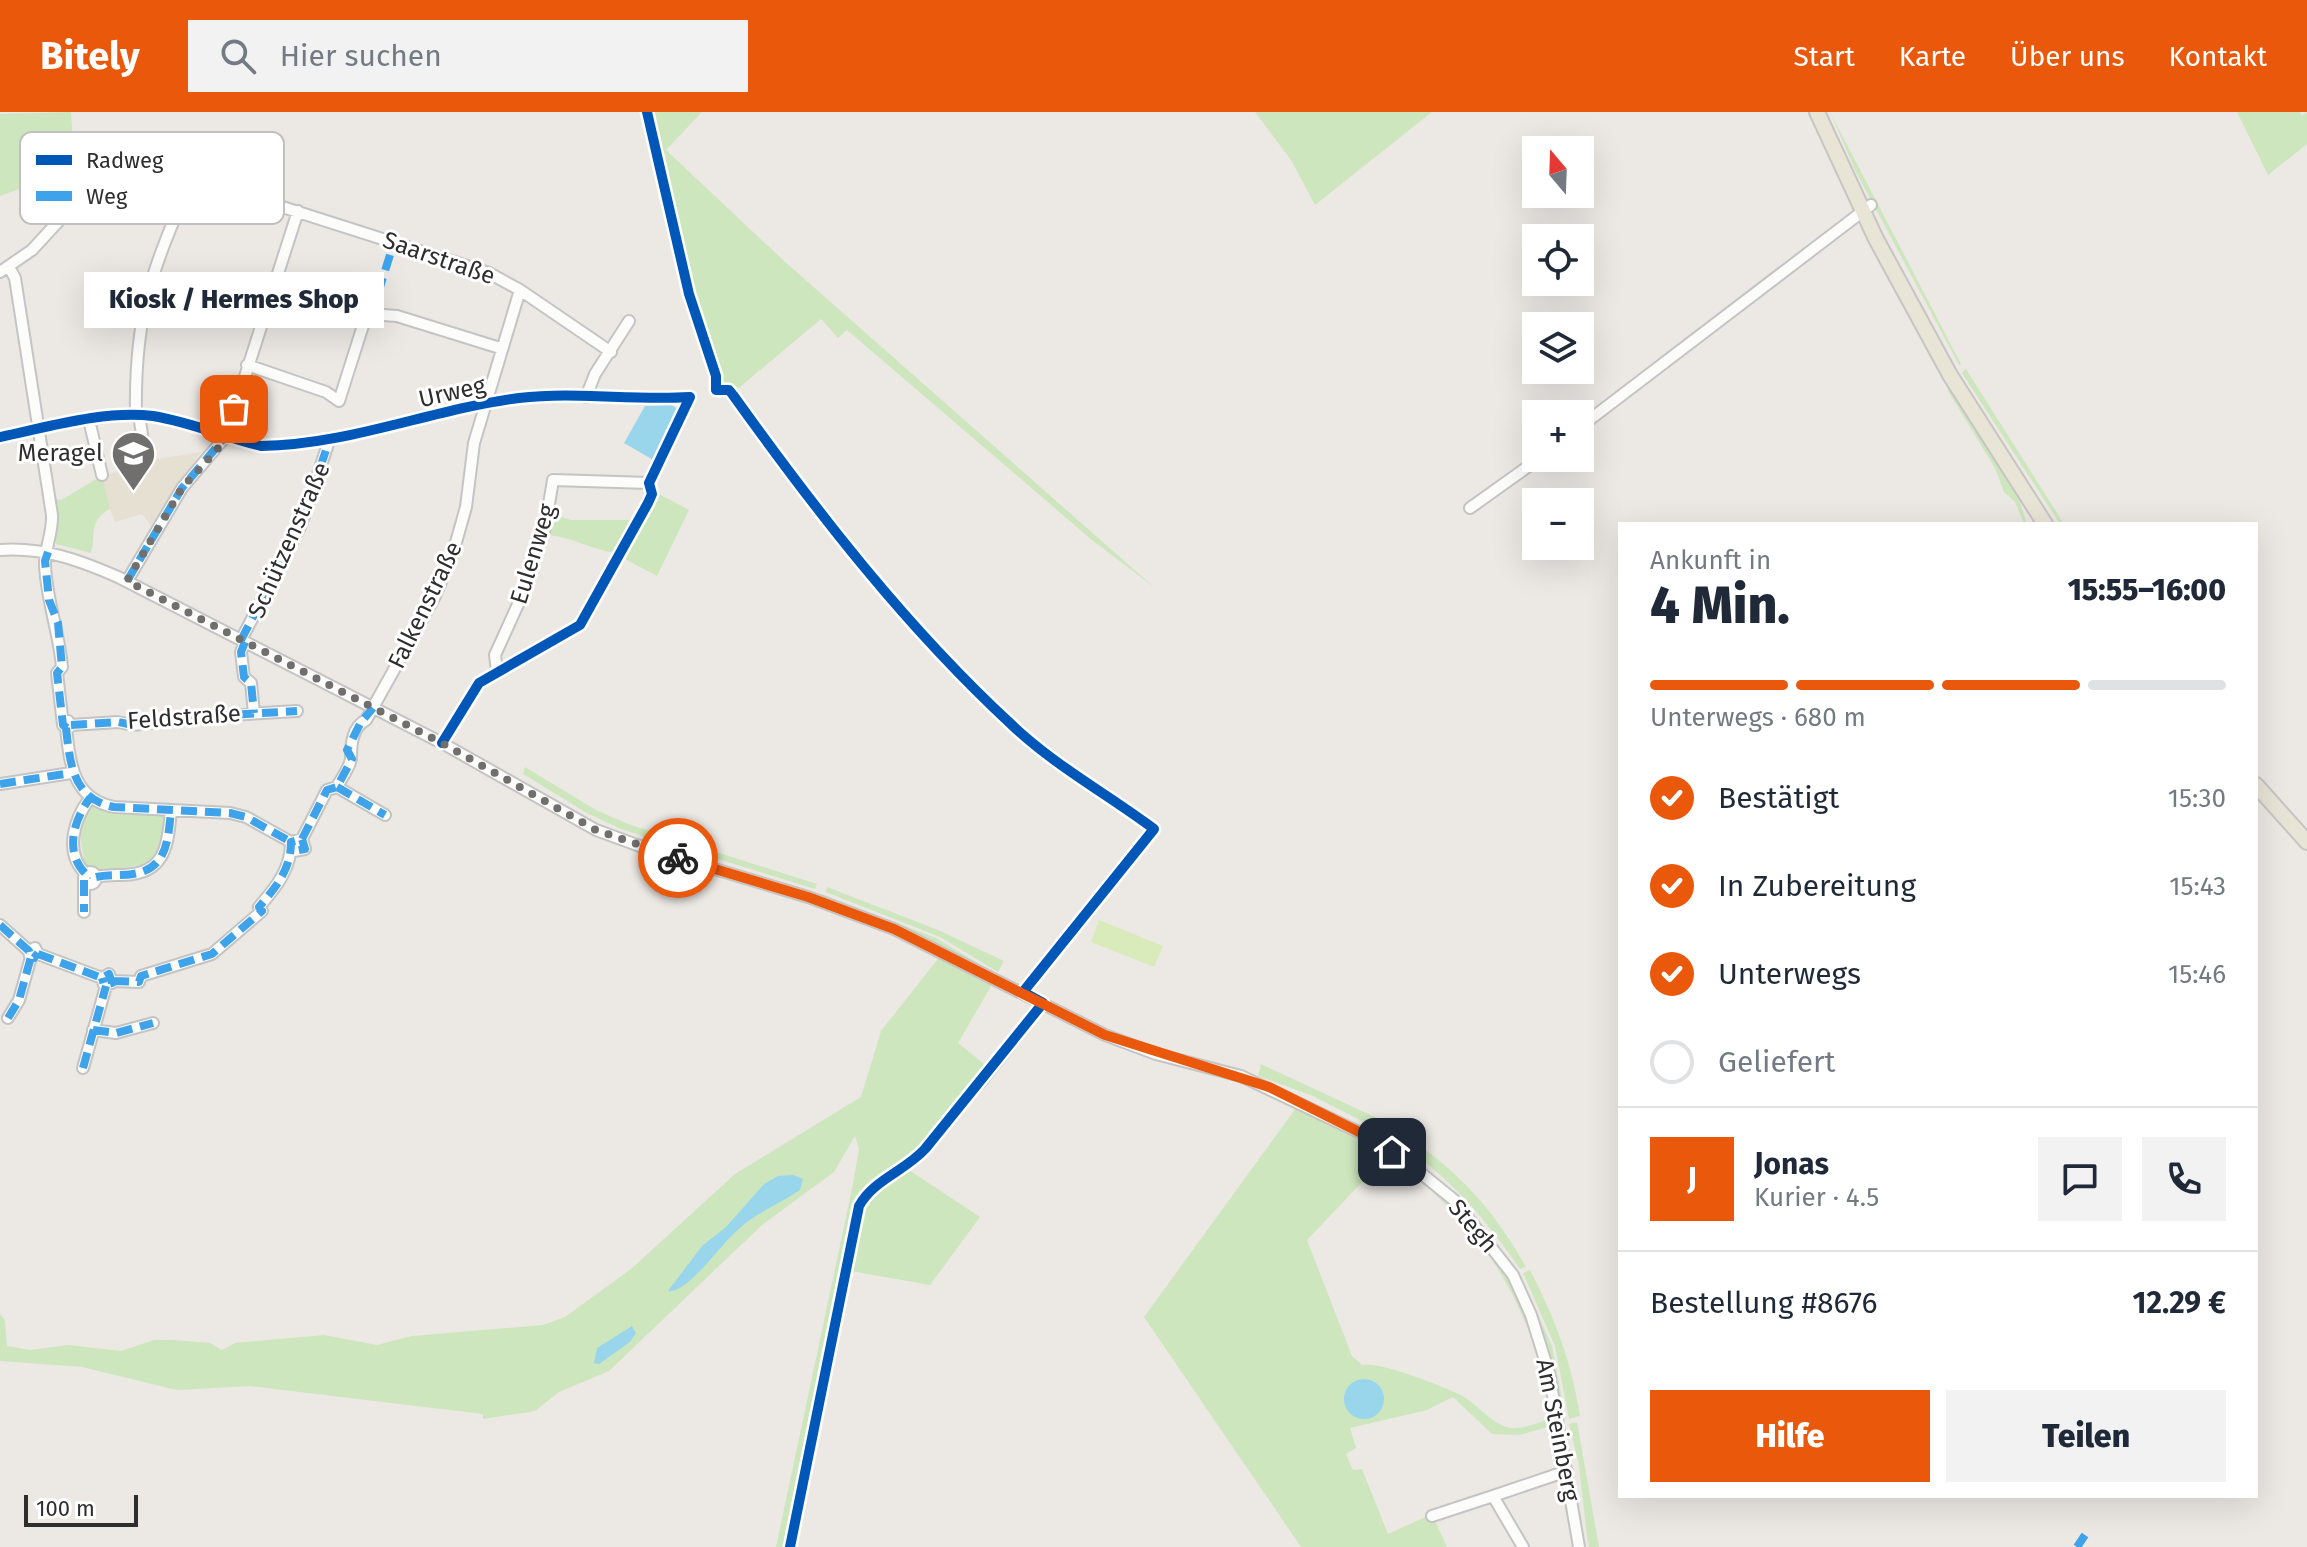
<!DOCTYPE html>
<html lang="de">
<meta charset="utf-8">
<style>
:root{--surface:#fff;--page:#f2f2f3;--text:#1f2937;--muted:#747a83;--line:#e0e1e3;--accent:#ea580c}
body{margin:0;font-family:"Fira Sans",sans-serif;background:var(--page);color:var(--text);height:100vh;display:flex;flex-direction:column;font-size:30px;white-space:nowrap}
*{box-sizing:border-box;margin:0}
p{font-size:26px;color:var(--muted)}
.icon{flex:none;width:44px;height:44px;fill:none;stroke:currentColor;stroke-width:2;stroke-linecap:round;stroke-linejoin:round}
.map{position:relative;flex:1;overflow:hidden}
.sheet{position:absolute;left:1618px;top:410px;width:640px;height:976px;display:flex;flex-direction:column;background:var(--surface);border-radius:0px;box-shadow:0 8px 32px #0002}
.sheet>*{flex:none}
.needle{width:52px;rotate:341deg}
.buttons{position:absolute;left:1522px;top:24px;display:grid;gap:16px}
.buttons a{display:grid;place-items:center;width:72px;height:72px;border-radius:0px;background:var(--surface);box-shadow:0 8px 32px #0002;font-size:40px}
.scale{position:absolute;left:24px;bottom:20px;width:114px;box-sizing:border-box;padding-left:8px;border:4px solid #2e2e2e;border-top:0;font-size:22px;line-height:28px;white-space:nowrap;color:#2e2e2e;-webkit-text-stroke:6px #fff;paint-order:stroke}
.pin{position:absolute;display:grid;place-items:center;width:68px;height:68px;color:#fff;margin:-34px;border-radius:16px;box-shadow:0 4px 12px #0006}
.courier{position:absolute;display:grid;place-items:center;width:80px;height:80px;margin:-40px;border:6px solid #ea580c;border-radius:50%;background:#fff;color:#222;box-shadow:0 2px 10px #0007}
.bubble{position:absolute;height:56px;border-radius:0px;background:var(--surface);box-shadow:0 8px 32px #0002;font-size:26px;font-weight:800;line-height:56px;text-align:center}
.overview em{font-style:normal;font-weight:800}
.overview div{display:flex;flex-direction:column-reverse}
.overview{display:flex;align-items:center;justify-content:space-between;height:136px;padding:0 32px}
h1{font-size:52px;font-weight:800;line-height:60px}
.bar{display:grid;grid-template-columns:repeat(4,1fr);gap:12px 8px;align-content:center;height:96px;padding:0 32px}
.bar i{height:10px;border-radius:6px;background:var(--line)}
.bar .current{background:var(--accent)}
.bar p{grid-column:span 4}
.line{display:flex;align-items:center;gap:20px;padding:0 32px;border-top:2px solid var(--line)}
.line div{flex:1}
.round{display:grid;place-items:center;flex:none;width:84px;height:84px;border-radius:0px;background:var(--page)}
ol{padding:0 32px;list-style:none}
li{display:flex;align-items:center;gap:24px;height:88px}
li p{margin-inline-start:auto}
li .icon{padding:8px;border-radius:50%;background:var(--accent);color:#fff;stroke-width:4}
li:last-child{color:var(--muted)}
li i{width:44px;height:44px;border:4px solid var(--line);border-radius:50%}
.primary-button{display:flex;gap:16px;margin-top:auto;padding:16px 32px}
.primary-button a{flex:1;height:92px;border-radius:0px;background:var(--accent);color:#fff;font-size:32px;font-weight:800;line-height:92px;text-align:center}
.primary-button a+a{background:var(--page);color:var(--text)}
header{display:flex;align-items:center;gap:48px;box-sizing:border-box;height:112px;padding:0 40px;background:var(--accent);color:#fff}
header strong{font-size:38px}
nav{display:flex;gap:44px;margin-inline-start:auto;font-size:28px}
.search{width:560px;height:72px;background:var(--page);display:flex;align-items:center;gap:20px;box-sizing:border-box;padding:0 28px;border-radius:0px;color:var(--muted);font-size:30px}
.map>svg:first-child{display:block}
.education{fill:#e6e0d3}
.green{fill:#cee6be;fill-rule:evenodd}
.pitch{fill:#d9eabb}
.water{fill:#99d6ec}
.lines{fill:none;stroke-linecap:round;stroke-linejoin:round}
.minor-casing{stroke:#c5c4c5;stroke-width:14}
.major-casing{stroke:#c6c5c4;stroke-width:18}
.minor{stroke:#fcfcfb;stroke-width:10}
.major{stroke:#e8e4d6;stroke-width:14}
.quiet{stroke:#3ea3eb;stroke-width:8;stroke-dasharray:16 8;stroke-linecap:butt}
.cycleway-casing{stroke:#fff;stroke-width:15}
.cycleway{stroke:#0057b8;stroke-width:10}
.done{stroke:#706f6e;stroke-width:8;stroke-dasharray:0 14.4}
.route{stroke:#ea580c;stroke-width:10}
.labels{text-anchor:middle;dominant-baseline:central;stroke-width:6;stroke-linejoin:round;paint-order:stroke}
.street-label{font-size:24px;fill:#2e2e2e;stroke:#fff}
.poi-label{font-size:24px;fill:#2e2e2e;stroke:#fff;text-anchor:end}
.key{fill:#fff;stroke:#c0c0c0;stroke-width:2}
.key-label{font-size:22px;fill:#2e2e2e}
</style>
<header>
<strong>Bitely</strong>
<div class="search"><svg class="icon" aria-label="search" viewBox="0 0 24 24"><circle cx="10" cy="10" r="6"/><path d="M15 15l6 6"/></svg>Hier suchen</div>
<nav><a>Start</a><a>Karte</a><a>Über uns</a><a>Kontakt</a></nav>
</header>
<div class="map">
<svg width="2307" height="1435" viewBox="0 0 2307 1435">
<rect width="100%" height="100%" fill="#ece8e4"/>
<path class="education" d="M201 340 152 415 142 402 115 410 107 389 98 391 91 369 151 348Z"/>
<path class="green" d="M71 0 74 47H90L94 60 87 63 78 58 73 68 60 62 0 84V2Z
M649 0H702L666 38 783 148 1155 476 1092 428 847 218 838 226 821 207 734 280 725 275 695 198Z
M1255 0H1432L1315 93 1291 48Z
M1830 0 1961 252 1959 253 1856 60Z
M2237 0H2300L2302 4 2307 0V32L2268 63Z
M1966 257 2064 412H2060L1962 261Z
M1948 272 2017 381 2027 412H2024L2015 390 2004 380 1995 356 1948 279Z
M102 364 110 397C88 408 96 424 91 441L56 432V387L61 388Z
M659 382 689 398 657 464 625 447Z
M552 402 571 408H634L616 441C592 438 573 425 548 423Z
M525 655 596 698 628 712 817 772 815 777 621 717 587 701 523 662Z
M90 691 108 700 168 704 164 733 153 751 103 759 85 754 79 717Z
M827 775 938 818 1004 849 998 860 940 825 826 780Z
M822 782 936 826 981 853 824 787Z
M941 843 994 869 958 931 988 955 918 1043 869 1076 860 1088 789 1435H776L853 1072 859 1037 855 1024 834 1060 762 1113 609 1259 559 1280 535 1299 483 1307V1302L250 1274 177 1278 82 1255 0 1249V1202L5 1208 7 1234 30 1238 69 1233 121 1239 154 1228H173L210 1231 222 1238 235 1231 324 1223 377 1233 412 1224 543 1213 565 1205 631 1157 735 1062 861 985 881 919Z
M1261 952 1379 1007 1400 1022 1397 1027 1313 984 1258 964Z
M1190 955C1242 965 1283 988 1330 1012 1425 1062 1513 1131 1541 1241 1547 1265 1550 1289 1555 1313L1520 1323 1492 1322 1453 1285 1427 1298 1350 1316 1356 1336 1346 1342 1353 1358 1362 1357 1388 1422 1432 1402 1447 1435H1301L1144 1205 1296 996 1242 970ZM1387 1044C1486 1115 1528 1187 1554 1306 1540 1309 1520 1320 1506 1315 1489 1309 1477 1292 1461 1283 1445 1275 1377 1248 1362 1253L1352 1244 1307 1128Z
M981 973 983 975 909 1058 980 1105 930 1173 845 1158 863 1090 922 1042Z
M1409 1027C1458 1057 1499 1105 1526 1155L1520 1157C1487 1109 1452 1067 1404 1035Z
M1530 1158C1556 1209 1571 1248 1580 1304L1569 1307 1555 1234 1523 1161Z
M1520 1163 1552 1234 1566 1307 1562 1308 1516 1164Z
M1577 1310 1599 1435H1589L1587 1424 1579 1353 1569 1312Z"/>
<path class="pitch" d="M1099 808 1163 834 1154 855 1091 830Z"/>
<path class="water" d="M645 294 671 293 678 297 655 349 624 331Z
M793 1063 803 1067 800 1078C768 1099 751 1101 724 1132 712 1145 684 1182 668 1179L702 1134 726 1115 764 1072 778 1064Z
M632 1214 636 1221 630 1230 599 1252 594 1251 597 1236Z
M1344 1287a20 20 0 1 1 40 0a20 20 0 1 1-40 0Z"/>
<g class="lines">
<defs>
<path id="minor" d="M9 155 15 166 52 403C53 421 44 438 45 454 47 490 59 520 62 555L57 561 63 613 70 615 68 609 63 610
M0 160 32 138 89 76 112 63 142 58 226 77 489 161 520 178 611 240
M273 175 356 201 397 204 500 236
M247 253 326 280 339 289 366 204
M586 285 595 262 629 209
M139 303 146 348
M136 304C134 202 152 158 191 68
M89 308 102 363
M1580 315 1871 93
M0 325C48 315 104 298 153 304 190 310 225 325 261 334 349 333 432 297 519 286 575 279 633 289 690 285L649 371 652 382 648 391 580 513 479 571 442 631
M1470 396 1540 346
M0 438C44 435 79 448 118 465L442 631 596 718 648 737 808 785 894 817 1105 923 1156 942 1241 964 1367 1024 1411 1053 1454 1088 1513 1163 1531 1203 1549 1261 1579 1435
M127 469 182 376 226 324 298 99
M241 528 301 413 330 326
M245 530 241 540 244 565 251 571 254 601
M497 559 495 543 520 488 545 416 553 368 649 371
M71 613 118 610 133 613 197 605 297 599
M66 616C70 652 73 687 114 695L230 701 246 705 291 730
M0 672 71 661
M337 675 385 703
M302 727 327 678 337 675C340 668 351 654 351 646 351 633 352 615 366 608L435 484 453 441 466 395 474 331 520 178
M84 766a6 6 0 1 1 12 0a6 6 0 1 1-12 0Z
M85 761C64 740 74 707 90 686
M96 765C109 762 121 764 133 762 168 757 168 726 171 699
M84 768V800
M0 813 29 839 30 844 38 842 35 836 29 839
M38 842 102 866 109 862 112 871 104 873 102 866
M113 869 139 870 141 864 212 842 262 799 259 795C278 773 291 756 291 730L302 727 305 737 294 739
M8 906 19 888 31 845
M93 918 116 921 153 911
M83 956 106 874
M979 972 1043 891
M1432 1404 1493 1384
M1523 1435 1493 1384 1567 1359"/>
<path id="major" d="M1817 0 1876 127 1950 263 2045 412
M2256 673 2307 730"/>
</defs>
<use href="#minor" class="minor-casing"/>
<use href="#major" class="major-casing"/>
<use href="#minor" class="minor"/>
<use href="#major" class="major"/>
<path class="quiet" d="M371 204 394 130
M48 440 45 449 49 488 58 511 62 555 57 561 63 613 67 616 71 612
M127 469 182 376 226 324
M241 528 301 413 330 326
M245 530 241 540 244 565 251 571 254 601
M71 613 118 610 133 613 197 605 297 599
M66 616C70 652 73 687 114 695L230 701 246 705 291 730
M0 672 71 661
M337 675 385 703
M302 727 327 678 337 675 352 647 347 638 361 610 373 596
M85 761C64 740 74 707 90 686
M96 765C109 762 121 764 133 762 168 757 168 726 171 699
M84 768V800
M0 813 29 839 30 844 34 846 38 841
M38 842 102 866 109 862 112 871 104 873 102 866
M113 869 139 870 141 864 212 842 262 799 259 795C278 773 291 756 291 730L302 727 305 737 294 739
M8 906 19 888 31 845
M93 918 116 921 153 911
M83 956 106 874
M2077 1435 2085 1423"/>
<defs>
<path id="cycleway" d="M647 0 689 182 716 264V278H729L733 283C817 400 906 515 1012 613 1054 653 1107 682 1154 717L1023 880 1043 891 925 1037C905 1059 873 1068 859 1094L790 1435
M0 325C48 315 104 298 153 304 190 310 225 325 261 334 349 333 432 297 519 286 575 279 633 289 690 285L649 371 652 382 648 391 580 513 479 571 442 631"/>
</defs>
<use href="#cycleway" class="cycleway-casing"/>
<use href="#cycleway" class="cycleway"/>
</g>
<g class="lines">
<path class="done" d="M234 297 222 332 182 376 127 469 442 631 596 718 678 746"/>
<path class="route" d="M678 746 808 785 894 817 1105 923 1269 975 1367 1024 1392 1040"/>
</g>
<defs>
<symbol id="school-pin" viewBox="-11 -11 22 30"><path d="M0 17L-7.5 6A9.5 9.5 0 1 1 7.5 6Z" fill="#706f6e" stroke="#fff"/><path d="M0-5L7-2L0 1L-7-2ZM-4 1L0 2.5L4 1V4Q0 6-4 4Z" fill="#fff"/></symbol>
</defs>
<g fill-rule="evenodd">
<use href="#school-pin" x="108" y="316" width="51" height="69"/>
</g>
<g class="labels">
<g class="street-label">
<text transform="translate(439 146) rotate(19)">Saarstraße</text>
<text transform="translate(452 280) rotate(-13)">Urweg</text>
<text transform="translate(289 428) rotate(-66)">Schützenstraße</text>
<text transform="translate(533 442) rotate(-73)">Eulenweg</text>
<text transform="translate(425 493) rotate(-64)">Falkenstraße</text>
<text transform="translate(184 605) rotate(-4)">Feldstraße</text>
<text transform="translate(1473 1114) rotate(50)">Stegh</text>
<text transform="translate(1558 1318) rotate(79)">Am Steinberg</text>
</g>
<g class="poi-label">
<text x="103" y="341">Meragel</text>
</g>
</g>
<rect x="20" y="20" width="264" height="92" rx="12" class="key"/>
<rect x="36" y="43" width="36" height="10" fill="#0057b8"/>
<rect x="36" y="79" width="36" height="10" fill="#3ea3eb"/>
<g class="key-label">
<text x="86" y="56">Radweg</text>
<text x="86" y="92">Weg</text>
</g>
</svg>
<div class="buttons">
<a><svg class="needle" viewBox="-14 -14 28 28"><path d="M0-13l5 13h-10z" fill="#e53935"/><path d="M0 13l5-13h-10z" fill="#747a83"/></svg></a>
<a><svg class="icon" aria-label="locate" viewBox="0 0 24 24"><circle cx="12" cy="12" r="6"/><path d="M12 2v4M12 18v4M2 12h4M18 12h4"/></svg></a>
<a><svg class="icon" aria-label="layers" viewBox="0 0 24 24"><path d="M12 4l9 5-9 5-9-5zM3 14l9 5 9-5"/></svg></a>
<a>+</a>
<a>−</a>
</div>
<div class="scale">100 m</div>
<div class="pin" style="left:234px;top:297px;background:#ea580c"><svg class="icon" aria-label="bag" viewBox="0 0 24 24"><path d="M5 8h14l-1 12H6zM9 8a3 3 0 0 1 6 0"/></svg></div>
<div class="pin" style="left:1392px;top:1040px;background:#1f2937"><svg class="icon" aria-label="home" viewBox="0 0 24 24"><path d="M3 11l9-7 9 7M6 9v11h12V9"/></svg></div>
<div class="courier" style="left:678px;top:746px"><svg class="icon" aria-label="bike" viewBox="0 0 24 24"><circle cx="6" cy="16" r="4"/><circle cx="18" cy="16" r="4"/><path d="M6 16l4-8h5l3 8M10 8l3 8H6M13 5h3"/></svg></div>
<div class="bubble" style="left:84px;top:160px;width:300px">Kiosk / Hermes Shop</div>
<section class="sheet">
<div class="overview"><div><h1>4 Min.</h1><p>Ankunft in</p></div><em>15:55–16:00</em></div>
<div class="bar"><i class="current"></i><i class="current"></i><i class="current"></i><i></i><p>Unterwegs · 680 m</p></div>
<ol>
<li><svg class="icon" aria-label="check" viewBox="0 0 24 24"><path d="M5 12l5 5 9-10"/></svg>Bestätigt<p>15:30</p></li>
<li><svg class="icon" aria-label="check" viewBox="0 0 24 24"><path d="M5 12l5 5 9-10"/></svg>In Zubereitung<p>15:43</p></li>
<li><svg class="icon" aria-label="check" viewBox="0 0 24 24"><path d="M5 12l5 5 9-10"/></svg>Unterwegs<p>15:46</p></li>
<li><i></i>Geliefert</li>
</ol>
<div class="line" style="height:144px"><b class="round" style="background:var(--accent);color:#fff">J</b><div><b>Jonas</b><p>Kurier · 4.5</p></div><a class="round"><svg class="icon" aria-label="chat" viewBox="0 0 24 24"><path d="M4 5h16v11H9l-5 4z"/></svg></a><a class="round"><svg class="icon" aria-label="phone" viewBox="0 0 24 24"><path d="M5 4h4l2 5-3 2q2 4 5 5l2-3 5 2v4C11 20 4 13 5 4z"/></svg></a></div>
<div class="line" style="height:104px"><div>Bestellung #8676</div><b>12.29 €</b></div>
<div class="primary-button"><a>Hilfe</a><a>Teilen</a></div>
</section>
</div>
